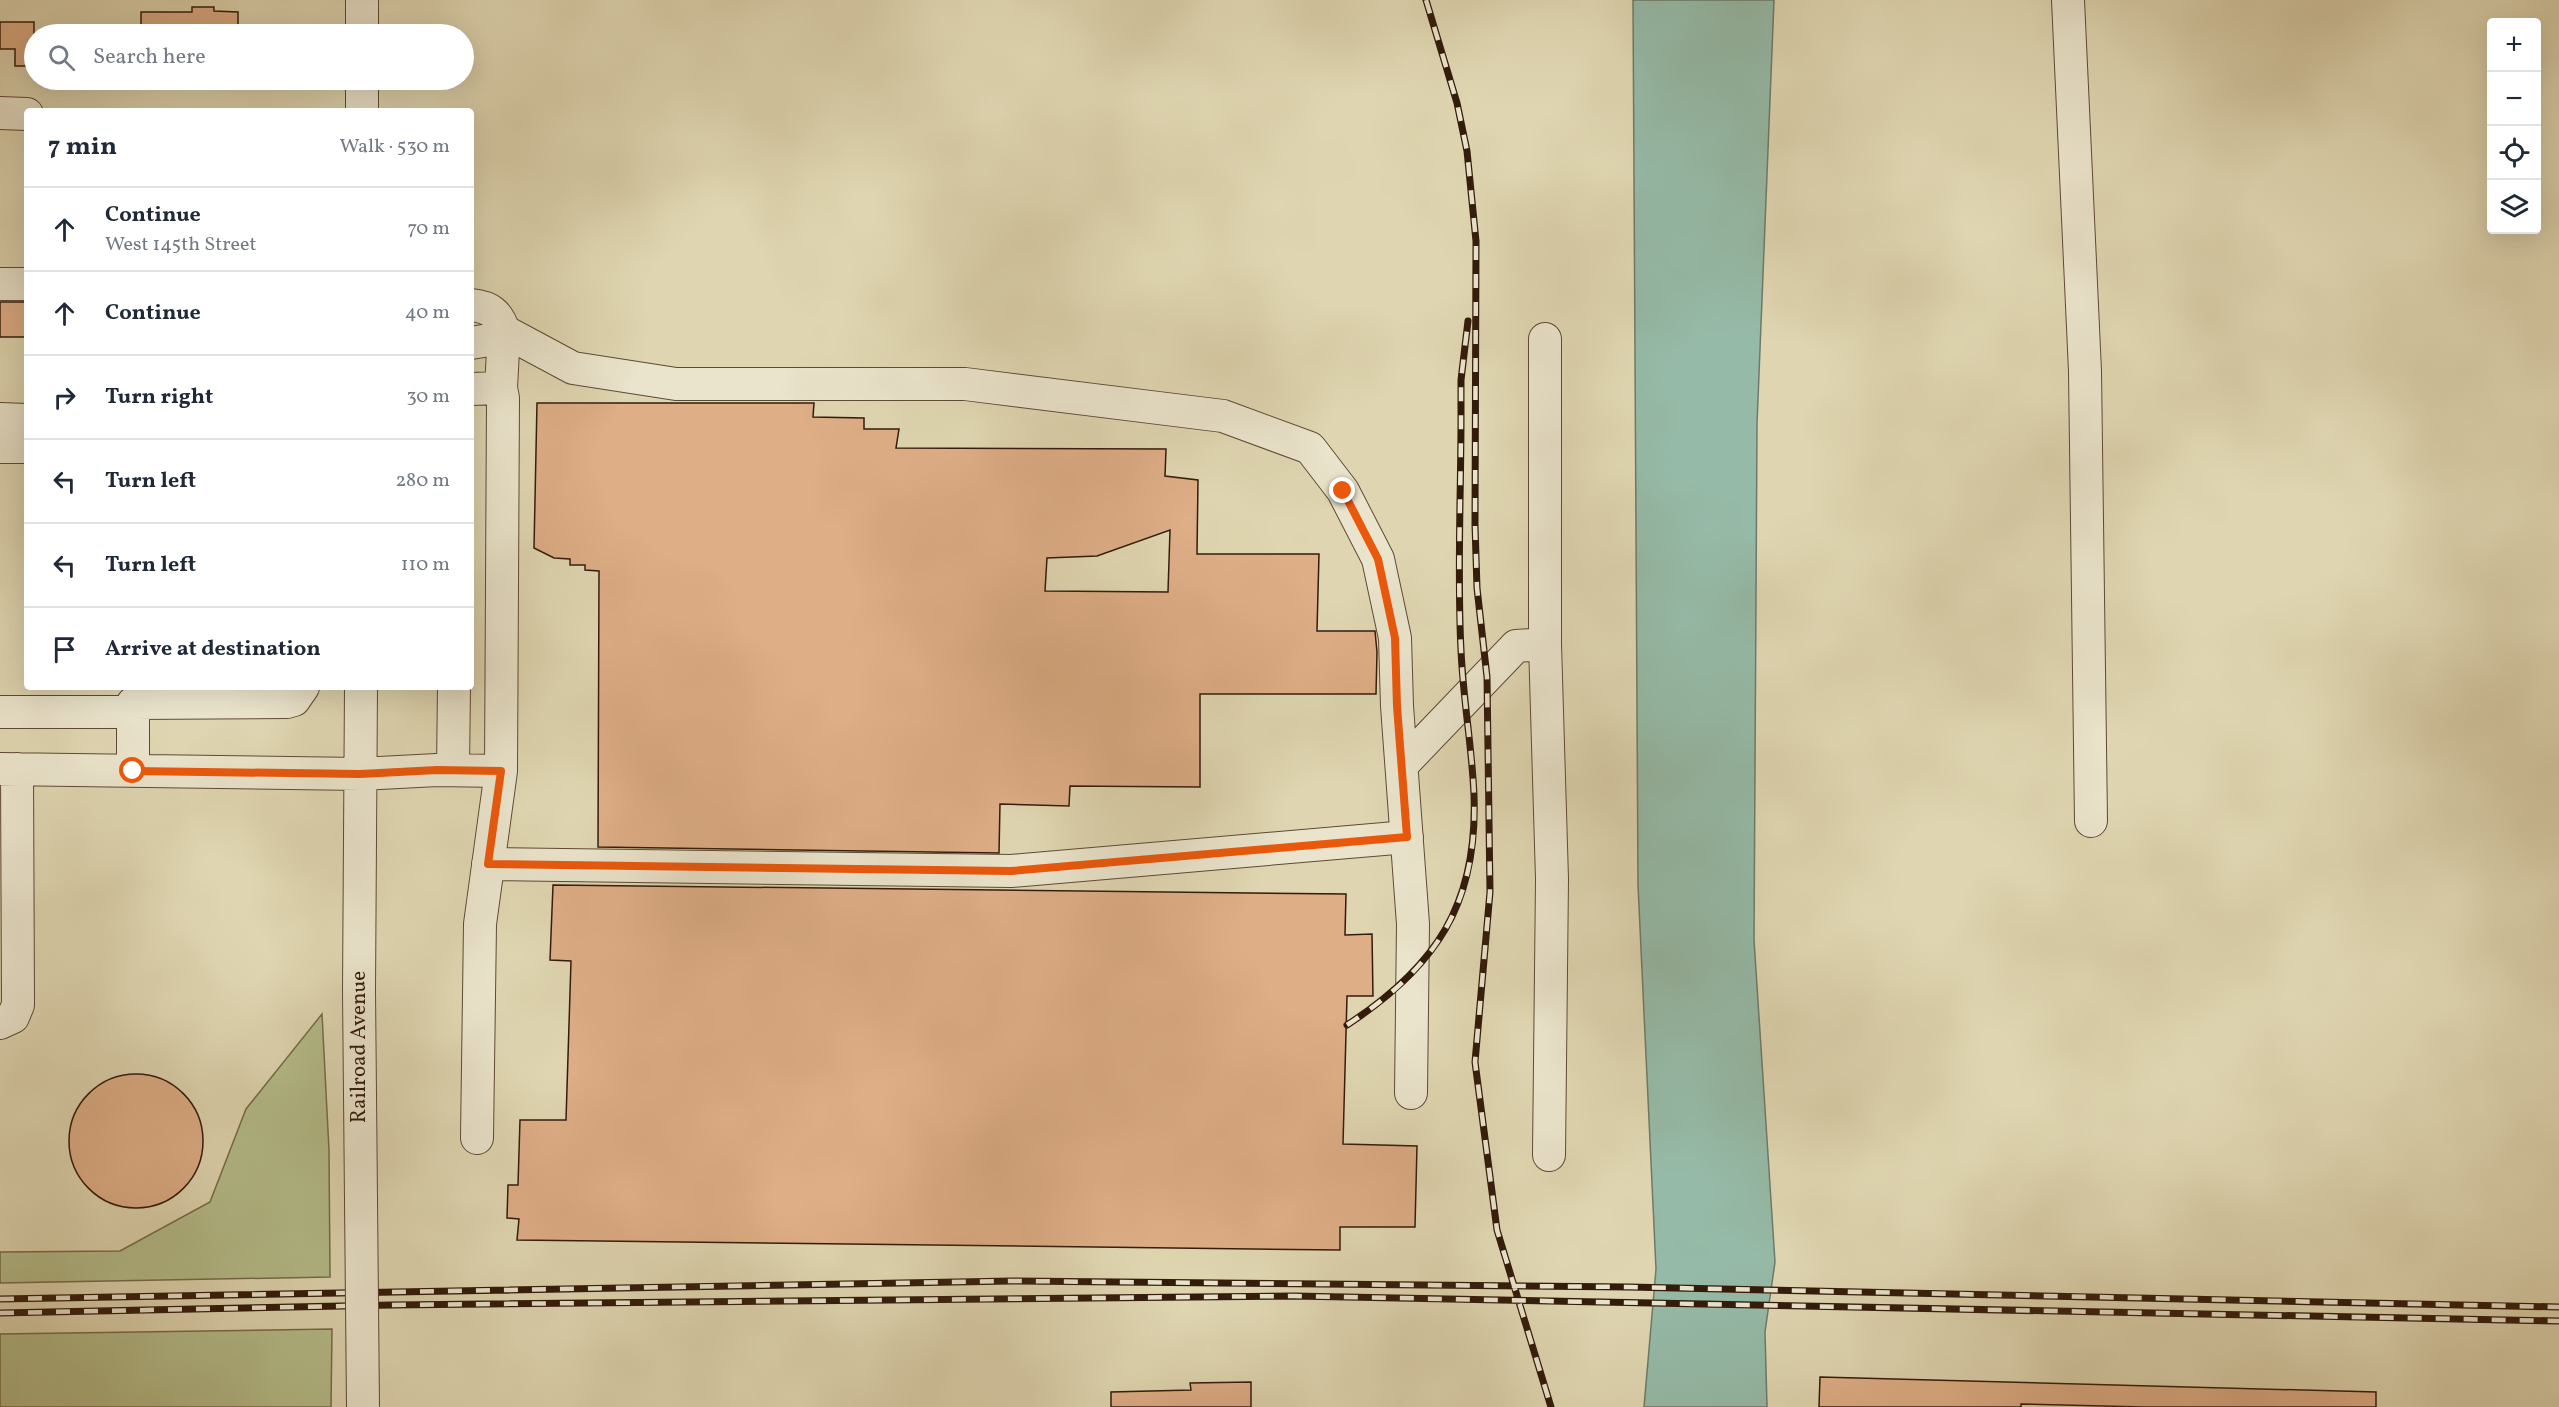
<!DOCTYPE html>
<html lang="en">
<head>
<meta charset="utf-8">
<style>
  :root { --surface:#fff; --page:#f6f6f7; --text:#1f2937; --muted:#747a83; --line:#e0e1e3 }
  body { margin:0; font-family:Vollkorn,serif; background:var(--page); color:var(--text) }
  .controls { position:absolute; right:18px; top:18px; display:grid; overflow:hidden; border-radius:6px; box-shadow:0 6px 24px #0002 }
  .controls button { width:54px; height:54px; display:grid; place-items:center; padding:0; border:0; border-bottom:2px solid var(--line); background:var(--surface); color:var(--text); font:30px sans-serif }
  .stop { position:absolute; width:18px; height:18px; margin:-14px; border:4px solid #ea580c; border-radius:50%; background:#fff }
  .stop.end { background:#ea580c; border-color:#fff; box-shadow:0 2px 6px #0008 }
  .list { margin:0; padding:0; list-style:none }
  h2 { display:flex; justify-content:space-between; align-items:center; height:78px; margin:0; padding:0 24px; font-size:26px }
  h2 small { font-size:20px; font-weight:400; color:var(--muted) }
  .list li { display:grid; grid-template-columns:39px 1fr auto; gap:18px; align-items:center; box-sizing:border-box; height:84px; padding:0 24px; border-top:2px solid var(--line) }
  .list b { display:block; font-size:22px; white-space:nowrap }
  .list p { margin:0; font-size:20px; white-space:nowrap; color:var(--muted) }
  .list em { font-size:20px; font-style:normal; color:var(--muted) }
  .icon { flex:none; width:33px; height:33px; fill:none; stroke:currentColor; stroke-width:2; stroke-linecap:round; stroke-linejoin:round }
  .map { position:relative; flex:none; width:2559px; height:1407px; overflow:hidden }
  .search { position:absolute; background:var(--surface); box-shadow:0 6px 24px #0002; left:24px; top:24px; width:450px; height:66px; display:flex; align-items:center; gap:15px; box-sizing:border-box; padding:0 21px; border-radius:33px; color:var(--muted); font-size:22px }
  .panel { position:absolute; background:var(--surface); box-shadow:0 6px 24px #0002; left:24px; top:108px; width:450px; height:582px; border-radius:6px }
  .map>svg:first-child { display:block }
</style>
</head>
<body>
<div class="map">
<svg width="2559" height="1407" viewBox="0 0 2559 1407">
  <rect width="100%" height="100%" fill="#dfd6b1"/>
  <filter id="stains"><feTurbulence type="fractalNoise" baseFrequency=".00333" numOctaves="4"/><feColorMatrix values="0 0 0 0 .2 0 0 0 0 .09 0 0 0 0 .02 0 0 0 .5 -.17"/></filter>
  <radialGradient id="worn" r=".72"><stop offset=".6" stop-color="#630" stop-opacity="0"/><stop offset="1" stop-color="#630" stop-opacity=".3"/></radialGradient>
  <path fill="#b4bd8a" stroke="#746c4a" stroke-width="1.5" d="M322 1014 329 1150 330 1277 0 1283V1252L120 1251 210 1202 246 1109Z
    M332 1329 331 1407H0V1334Z"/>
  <path fill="#95baa7" stroke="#6e7a69" stroke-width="1.5" d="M1633 0H1774L1757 424 1754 940 1775 1262 1765 1332 1767 1407H1644L1656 1269 1638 885Z"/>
  <path fill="#deae86" stroke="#331b0b" stroke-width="1.5" fill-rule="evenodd" d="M192 7H214V11L238 12V34H141V12H192Z
    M0 22H34V66H15V49H0Z
    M0 302H27V337H0Z
    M537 403H814L813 417 864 418V429H899L896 448 1166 449 1165 476 1198 480 1197 554H1319L1317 631H1375L1377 652 1376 694H1200V787L1070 786 1069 806 1000 804 999 853 598 847 599 571 585 570V565H570V559L554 558 534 548ZM1170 530 1168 592 1045 591 1047 558 1097 556Z
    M553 885 1346 894 1345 935 1372 934 1373 996H1347L1343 1144 1417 1146 1415 1227H1340V1250L517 1240 519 1219 507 1218 508 1185H518L520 1120H566L571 961 550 960Z
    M69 1141a67 67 0 1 1 134 0a67 67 0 1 1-134 0Z
    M1820 1377 2376 1392V1407H2144L2021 1404V1407H1819Z
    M1251 1382V1407H1111V1392L1191 1390 1190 1383Z"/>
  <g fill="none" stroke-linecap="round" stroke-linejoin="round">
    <g stroke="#5e4a34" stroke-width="34">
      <path id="minor" d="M2068 0 2085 371 2091 821
        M362 34V0
        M362 111V80
        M0 113 27 114
        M0 284H27
        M471 305C490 307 498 313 504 331L495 339 471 343
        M471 389 501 388
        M0 419 27 420
        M0 447H27
        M1545 644 1552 879 1549 1155
        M0 712H133
        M1402 765 1516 646 1545 644V339
        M0 769 360 774 437 770 501 771 503 398 501 388 504 331 573 368 676 384H965L1223 416 1310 448 1343 491 1378 559 1395 638 1397 706 1413 924 1411 1093
        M453 770 454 687
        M133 771V703L287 702 294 700 303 687
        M488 864 1011 871 1407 837
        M359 991 361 687
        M0 1023 13 1017 18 1005 17 769
        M477 1138 480 924 501 771"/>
    </g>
    <use href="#minor" stroke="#eae4cc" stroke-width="32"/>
    <g stroke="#331b0b" stroke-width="7">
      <path id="rail" d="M1426 0 1457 103 1467 151 1476 241 1475 525 1477 588 1487 677 1490 892 1475 1062 1497 1230 1551 1407
        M1347 1025C1436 967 1478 904 1474 795 1472 747 1463 699 1461 650 1457 573 1461 495 1461 418V380L1468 321
        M0 1299 1012 1281 1629 1287 2559 1307
        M0 1313 392 1305 1294 1296 2559 1321"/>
    </g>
    <use href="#rail" stroke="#eae4cc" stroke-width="4.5" stroke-dasharray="14" stroke-linecap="butt"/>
    <g stroke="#5e4a34" stroke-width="34" stroke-linecap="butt">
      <path id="minor-bridge" d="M359 991 363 1407"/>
    </g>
    <use href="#minor-bridge" stroke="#eae4cc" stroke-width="32"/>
  </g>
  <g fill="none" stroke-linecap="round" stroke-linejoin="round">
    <path stroke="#ea580c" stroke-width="8" d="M133 771 360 774 437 770 501 771 488 864 1011 871 1407 837 1397 706 1395 638 1378 559 1343 491"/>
  </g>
  <g text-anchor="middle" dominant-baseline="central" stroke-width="5" stroke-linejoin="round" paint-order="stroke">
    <g font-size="21" fill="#331b0b" stroke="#eae4cc">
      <text transform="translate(359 1047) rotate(-90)">Railroad Avenue</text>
    </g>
  </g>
  <rect width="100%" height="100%" filter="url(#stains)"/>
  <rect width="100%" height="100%" fill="url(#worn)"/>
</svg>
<div class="controls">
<button>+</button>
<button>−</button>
<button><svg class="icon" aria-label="locate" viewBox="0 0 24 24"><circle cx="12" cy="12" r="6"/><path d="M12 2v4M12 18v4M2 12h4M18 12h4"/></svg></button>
<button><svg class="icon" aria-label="layers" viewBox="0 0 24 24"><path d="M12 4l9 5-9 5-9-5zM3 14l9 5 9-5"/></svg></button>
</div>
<div class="stop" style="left:133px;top:771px"></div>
<div class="stop end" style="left:1343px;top:491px"></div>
<div class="search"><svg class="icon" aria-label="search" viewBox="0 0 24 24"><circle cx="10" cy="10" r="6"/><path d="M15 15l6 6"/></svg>Search here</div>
<section class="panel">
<h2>7 min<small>Walk · 530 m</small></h2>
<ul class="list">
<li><svg class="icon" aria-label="ahead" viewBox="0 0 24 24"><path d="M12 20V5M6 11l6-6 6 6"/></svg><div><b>Continue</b><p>West 145th Street</p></div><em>70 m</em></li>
<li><svg class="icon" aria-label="ahead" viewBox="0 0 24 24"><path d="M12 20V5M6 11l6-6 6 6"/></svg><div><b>Continue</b></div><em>40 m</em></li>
<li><svg class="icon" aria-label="right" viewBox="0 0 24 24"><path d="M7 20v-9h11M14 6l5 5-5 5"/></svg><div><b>Turn right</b></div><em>30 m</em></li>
<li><svg class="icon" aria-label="left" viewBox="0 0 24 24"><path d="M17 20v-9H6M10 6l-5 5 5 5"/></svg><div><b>Turn left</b></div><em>280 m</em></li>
<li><svg class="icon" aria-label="left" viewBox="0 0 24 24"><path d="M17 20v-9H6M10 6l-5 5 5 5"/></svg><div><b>Turn left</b></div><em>110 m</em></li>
<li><svg class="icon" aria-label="arrive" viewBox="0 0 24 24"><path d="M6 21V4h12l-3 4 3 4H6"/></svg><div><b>Arrive at destination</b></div></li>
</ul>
</section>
</div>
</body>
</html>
